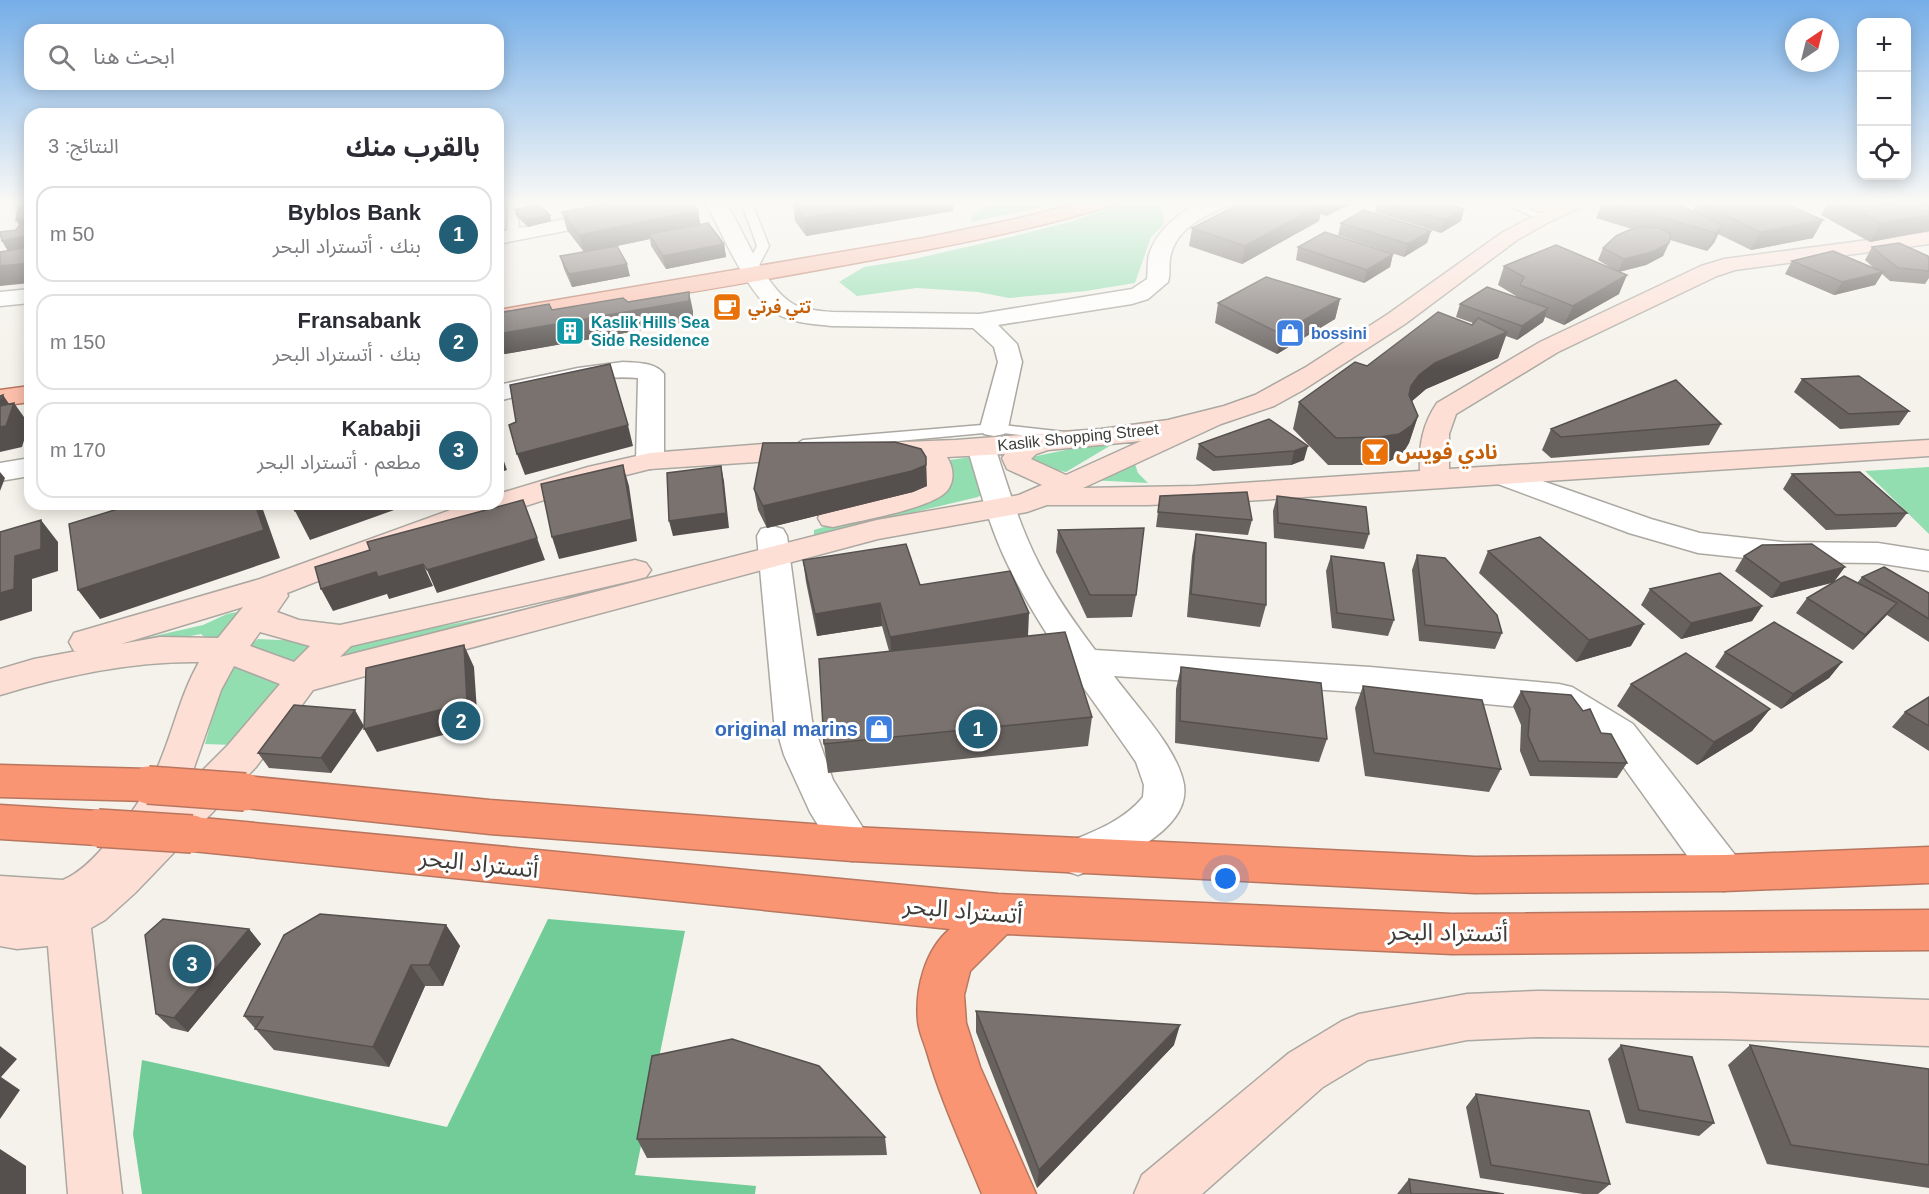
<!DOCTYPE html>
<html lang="ar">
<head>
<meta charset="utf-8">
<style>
  :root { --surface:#fff; --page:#f7f7f7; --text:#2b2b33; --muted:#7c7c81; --line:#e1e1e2; --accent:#225e76 }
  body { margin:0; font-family:Helvetica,"Noto Sans Arabic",sans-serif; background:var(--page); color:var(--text); direction:rtl }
  .controls { position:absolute; right:18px; top:18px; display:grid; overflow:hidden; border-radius:12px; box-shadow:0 3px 15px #0003 }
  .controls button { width:54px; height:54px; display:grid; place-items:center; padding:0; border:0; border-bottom:2px solid var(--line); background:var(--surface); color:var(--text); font:30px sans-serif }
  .compass { position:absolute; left:1785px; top:18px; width:54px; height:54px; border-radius:50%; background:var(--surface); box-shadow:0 3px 15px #0003; rotate:35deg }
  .you { position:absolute; left:1226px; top:879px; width:21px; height:21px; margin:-15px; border:4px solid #fff; border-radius:50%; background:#1a73e8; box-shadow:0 0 0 9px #1a73e833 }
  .badge { display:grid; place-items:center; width:39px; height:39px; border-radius:50%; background:var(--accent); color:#fff; font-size:20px; font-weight:700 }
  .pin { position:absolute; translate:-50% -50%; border:3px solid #fff; box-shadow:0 2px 6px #0006 }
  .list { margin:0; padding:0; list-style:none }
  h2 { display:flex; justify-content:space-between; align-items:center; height:78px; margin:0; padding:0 24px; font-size:26px }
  h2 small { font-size:20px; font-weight:400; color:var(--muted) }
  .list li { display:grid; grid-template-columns:39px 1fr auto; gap:18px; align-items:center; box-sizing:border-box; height:96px; margin:0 12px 12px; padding:0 12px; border:2px solid var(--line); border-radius:18px }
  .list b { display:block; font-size:22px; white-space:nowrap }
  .list p { margin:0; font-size:20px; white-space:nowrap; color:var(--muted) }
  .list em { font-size:20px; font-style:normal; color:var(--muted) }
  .icon { flex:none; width:33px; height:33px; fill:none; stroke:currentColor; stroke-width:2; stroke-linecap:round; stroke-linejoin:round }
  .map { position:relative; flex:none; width:1929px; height:1194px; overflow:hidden; direction:ltr }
  .search { position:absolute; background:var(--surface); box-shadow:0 3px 15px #0003; left:24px; top:24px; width:480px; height:66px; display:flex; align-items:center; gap:15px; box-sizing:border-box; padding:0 21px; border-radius:18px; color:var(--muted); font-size:22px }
  .panel { position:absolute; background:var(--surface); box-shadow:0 3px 15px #0003; left:24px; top:108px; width:480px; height:402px; border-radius:18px; direction:rtl }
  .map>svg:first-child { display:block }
</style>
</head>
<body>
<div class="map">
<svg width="1929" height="1194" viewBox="0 0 1929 1194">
  <rect width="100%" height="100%" fill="#f4f2ea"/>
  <path fill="#92deb0" d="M1010 201H1073L971 222 972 214 986 206Z
    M1130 201H1176L1161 207 1164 224 1151 237 1135 283 1086 291 1009 298 978 292 917 288 857 296 839 282 864 267 914 259 1015 236 1073 221Z
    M1123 438 1066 472 1042 467 1027 458Z
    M978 456 989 489 978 497 814 536V530L940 492 950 460Z
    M1134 461 1138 473 1148 483 1089 480Z
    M1929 467V534L1865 471Z
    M237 612 241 618 220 638 208 640 201 634 141 645V639L203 625 227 614Z
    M502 615 497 624 336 663 344 644Z
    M258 639 324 642C287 669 292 665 252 647V644Z
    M227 663 282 681 233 745 205 744Z"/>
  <path fill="#72cc98" d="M548 919 685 931 635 1175 756 1186 755 1194H142L133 1134 142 1060 447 1127Z"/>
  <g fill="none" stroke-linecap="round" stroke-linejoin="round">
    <g stroke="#aba8a2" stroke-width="3">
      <path id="lane" d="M508 201H518L519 235 513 238 507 235Z
        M741 201H751L769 246 757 269 751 273 745 269 757 246Z
        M1498 201H1511L1547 217 1546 219H1538Z
        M994 424 1074 433 1081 437 1074 441 994 432 803 450 795 445 803 440Z"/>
    </g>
    <g stroke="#aba8a2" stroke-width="3">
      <path id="street" d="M660 201H698L695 205 688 207 498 244V232Z
        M705 201H725C743 229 765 290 795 305 806 310 820 311 832 312L979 314 1132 289 1147 279C1148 271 1147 263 1149 255 1156 231 1181 209 1205 202 1213 199 1225 200 1233 201L1230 205C1206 215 1178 227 1171 254 1168 263 1171 273 1168 282L1148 299 1132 304 998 325 1017 344 1022 362 1008 428 1004 434 994 436 984 434 980 428 998 362 994 347 973 328 832 326C814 324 793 323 777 314 748 297 721 230 705 201Z
        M30 289V303L0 306V292Z
        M623 362C637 363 655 362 664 374V461L660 467 650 469 640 467 636 461 638 378C592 374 543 390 498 401V385L578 368Z
        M981 439 991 441 995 447C1008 487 1020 527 1039 564 1055 595 1074 622 1095 650L1370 667 1559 684 1572 687 1633 724 1739 860 1745 873 1739 886 1724 891 1709 886 1607 744 1551 710 1370 693 1114 676C1136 706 1178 749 1184 785 1191 832 1112 863 1078 875L1063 870 1057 857 1063 844C1091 833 1124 821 1143 797L1144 785 1136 762C1092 697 1041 635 1007 563 989 526 979 486 967 447L971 441Z
        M30 458V476L0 481V463Z
        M1500 466 1651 519 1700 533 1783 542 1878 543 1929 551V571L1878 563 1783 562 1698 553 1629 533 1490 481 1486 475 1490 469Z
        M772 526 783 529 787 536 812 721 833 780 873 844 867 856 852 861 837 856 810 812 784 755 774 721 757 536 761 529Z"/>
    </g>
    <g stroke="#aba8a2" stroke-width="3">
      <path id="secondary" d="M1563 201H1589L1586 205 1547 223 1517 240 1405 324 1303 390 1274 406 1221 424 1083 488 1196 486 1420 471C1419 446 1422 425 1437 403L1540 342 1701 266 1724 259 1929 232V244L1735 270 1717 276 1558 352 1456 414 1449 434V469L1929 440V456L1244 501 1148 505H1047L1027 512 878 539 313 690 256 767 234 790 135 893 105 920 91 928 122 1194H68L48 946 17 949 0 946V876L63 880C82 872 99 853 111 838 128 817 144 797 155 773 172 737 179 697 199 662 134 661 62 676 0 695V669L34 659 77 651H74L69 642 74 633 260 579 467 504H498V494L588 467 650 453 764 444H807L817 446 821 452 817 458 650 469 606 480 442 533 287 593 288 596 277 612 299 620 340 625 635 560 646 563 651 570 646 577 635 580 351 646 340 657 877 520 1019 495 1042 485 1007 469 1002 458 1005 454 947 457C954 468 955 482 946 492 929 509 858 521 833 527L822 525 818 518 822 511 892 494 923 481C925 470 924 463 914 459H877L867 457 863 451 867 445 877 443 956 440 1101 429 1168 420 1224 406 1255 395 1306 367 1388 314 1503 232ZM1141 441 1066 475 1031 459 1036 454 1048 450ZM243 607 218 638 160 637 121 644ZM260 632 310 646 294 662 250 646ZM234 666 280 684 228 745 188 785 221 690Z
        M1538 991 1726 993 1929 1000V1046L1726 1039 1538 1037 1467 1040 1368 1060 1323 1087 1202 1194H1134L1142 1175 1289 1053 1342 1021 1359 1014 1467 994Z"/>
    </g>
    <g stroke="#b8765f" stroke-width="3">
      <path id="primary" d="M1088 201H1117L1114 205C1022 233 928 250 834 267 722 288 610 305 498 324V310L924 238 1016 219Z
        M30 386V402L0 406V390Z"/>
    </g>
    <g stroke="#b8765f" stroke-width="3">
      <path id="highway" d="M0 765 148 769 162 774 168 785 162 796 148 801 0 797Z
        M245 776 490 800 852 827 1475 857 1724 855 1929 847V883L1724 891 1475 893 852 861 490 834 245 808 231 803 225 792 231 781Z
        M0 805 98 811 112 816 118 828 112 840 98 845 0 839Z
        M192 817 998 894 1452 914 1929 910V950L1452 954 1007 934 970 971 964 995 966 1023 980 1067 1036 1194H982C963 1147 941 1101 927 1052 924 1042 919 1032 918 1021 915 989 925 950 950 929L192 851 177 846 171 834 177 822Z"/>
    </g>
    <use href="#lane" fill="#fff" fill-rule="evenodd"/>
    <use href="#street" fill="#fff" fill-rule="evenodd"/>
    <use href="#secondary" fill="#fedfd5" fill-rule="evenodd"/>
    <use href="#primary" fill="#fcbfac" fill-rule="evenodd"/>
    <use href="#highway" fill="#fa9574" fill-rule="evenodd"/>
    <g stroke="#b8765f" stroke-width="40" stroke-linecap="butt">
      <path id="highway-bridge" d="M148 785 245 792
        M98 828 192 834"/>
    </g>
    <use href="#highway-bridge" stroke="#fa9574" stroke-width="37"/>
  </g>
  <path fill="#68625f" d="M1245 201H1357L1326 216 1320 214 1319 221 1242 264 1189 246 1192 228Z
    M1378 201H1438L1464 209 1461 221 1441 233 1375 212Z
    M1603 201 1693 211 1697 202 1813 238 1751 250 1718 234 1714 243 1707 251 1670 240 1663 256 1646 265 1619 272V294L1564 325 1545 317 1543 322 1517 340 1506 336 1498 358 1426 389 1412 401 1418 416 1409 443 1403 453 1390 461 1372 465H1328L1293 429 1299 402 1367 366 1472 325 1473 323 1456 317 1460 304 1516 297V296L1498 285 1504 266 1616 271 1598 260 1603 248 1632 229 1596 218Z
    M1673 201H1695L1684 204Z
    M1818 201H1872L1881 204 1883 201H1929V231L1870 242 1821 215 1828 204Z
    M793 203 953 211 806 236 795 221Z
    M515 210 551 221 528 227 516 216Z
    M562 212 701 224 724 244 726 257 666 269 651 246 650 239 602 249 630 276 572 287 564 269 560 256 584 252 567 230Z
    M1341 223 1431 231 1427 243 1404 257 1338 235Z
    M1298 247 1393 254 1390 267 1364 283 1296 260Z
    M1872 247 1929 259V278L1925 284 1890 281 1882 274 1875 285 1834 295 1785 274 1792 261 1875 269 1865 260Z
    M1340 299 1335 319 1277 354 1215 323 1218 303Z
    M628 302 693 311V321L505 354H498V313L552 310Z
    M1802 379 1909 411 1899 425 1840 429 1794 392Z
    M1269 419 1304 460 1291 465 1213 471 1196 459 1199 444Z
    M1721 424 1709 445 1551 458 1542 450 1551 429Z
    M1792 474 1907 513 1896 527 1826 530 1783 489Z
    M927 486 913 492 767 528 758 510 754 489Z
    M1160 496 1252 520 1248 535 1156 527Z
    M1277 496 1369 534 1364 549 1274 538 1273 511Z
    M1058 530 1136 595 1132 617 1087 618 1056 552Z
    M1196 534 1266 605 1260 627 1187 617 1192 556Z
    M1488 551 1631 646 1576 662 1479 573Z
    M1417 555 1502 633 1495 649 1419 641 1412 570Z
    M1331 556 1394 620 1388 636 1332 628 1326 571Z
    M1744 556 1835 581 1857 583 1862 577 1929 593V642L1887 615 1853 650 1796 613 1807 598 1832 583 1771 598 1735 571Z
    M803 560 920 585 1028 636 1092 717 1088 746 828 773 824 744 889 651 882 626 817 636 806 582Z
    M1650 589 1762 606 1752 621 1681 639 1641 605Z
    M1725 652 1842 662 1829 678 1781 709 1715 667Z
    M1181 667 1327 739 1319 762 1175 743 1176 689Z
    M1631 684 1770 709 1752 731 1697 765 1617 706Z
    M1363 686 1501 769 1489 792 1365 776 1355 708Z
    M1521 691 1601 733 1627 763 1617 778 1530 776 1520 751 1521 725 1513 706Z
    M1929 697V751L1892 727 1905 712Z
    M364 726 331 773 269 768 258 753Z
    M446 925 460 946 443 986H425L389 1067 274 1050 244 1016Z
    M249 929 261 944 188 1032 171 1028 156 1014Z
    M976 1011 1174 1045 1037 1188 976 1032Z
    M1621 1045 1714 1123 1699 1136 1626 1123 1608 1059Z
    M1750 1045 1929 1069V1188L1767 1164 1728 1065Z
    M1476 1094 1610 1184 1598 1194H1583L1480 1178 1466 1107Z
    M885 1137 887 1155 647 1158 637 1139Z
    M1409 1179 1504 1194H1397Z"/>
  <path fill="#55504e" d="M910 201H953V211L806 236 804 218Z
    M1330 201H1357L1326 216Z
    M1685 201H1695L1684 204Z
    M1323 203 1319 221 1242 264 1245 246Z
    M1464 209 1461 221 1441 233 1444 220Z
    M698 210 701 228 649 234 650 239 584 253 579 235Z
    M550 215 551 221 528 227 526 220Z
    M1929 215V231L1870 242 1881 223Z
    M30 218V231L23 232 16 220Z
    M1823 220 1813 238 1751 250 1760 232Z
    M1723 225 1714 243 1707 251 1716 233Z
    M1431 231 1427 243 1404 257 1408 244Z
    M30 235V249L9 253 2 241Z
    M1669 243 1663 256 1646 265 1618 272 1624 259Z
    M724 244 726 257 666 269 663 256Z
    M1393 254 1390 267 1364 283 1367 270Z
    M30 263V283L0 286V266Z
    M627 264 630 276 572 287 569 274Z
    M1883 272 1875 285 1834 295 1842 282Z
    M1627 275 1619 294 1564 325 1573 306Z
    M689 292 693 311V321L505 354 498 334Z
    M1340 299 1335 319 1277 354 1281 334Z
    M1548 308 1543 322 1517 340 1522 326Z
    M1507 332 1498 358 1426 389 1411 402 1402 413 1411 386 1419 375 1435 363Z
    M3 395 12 408 14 403 29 424 22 447 0 452V405Z
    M1418 416 1409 443 1403 453 1390 461 1372 465 1380 437Z
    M628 425 633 446 525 475 517 454Z
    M498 444 507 470 498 473Z
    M1308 446 1304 460 1291 465 1294 451Z
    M926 457 927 486 913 492 767 528 763 506Z
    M623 465 629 486 637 541 559 559 552 537Z
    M721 466 724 481 729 528 673 536 669 521Z
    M0 472 5 478 0 491Z
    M255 504H261L280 558 100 619 78 590Z
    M316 504H411L310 540 295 511Z
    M41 520 58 542V571L32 579V611L0 621V593L15 556Z
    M537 538 545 560 437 593 427 570Z
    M423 564 433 586 389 599 387 594 333 611 321 589 376 572Z
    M1845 567 1834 582 1771 598 1781 583Z
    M880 603 882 626 817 636 815 614Z
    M1897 603 1884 618 1853 650 1865 635Z
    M1762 606 1752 621 1681 639 1691 623Z
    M1029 613 1028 636 892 660 890 637Z
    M1644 624 1631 646 1576 662 1589 640Z
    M464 645 474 667 478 726 377 752 364 729Z
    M1842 662 1829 678 1781 709 1793 694Z
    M1770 709 1752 731 1697 765 1714 742Z
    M355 710 364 726 331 773 321 758Z
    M446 925 460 946 443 986 429 965Z
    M249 929 261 944 188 1032 174 1018Z
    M411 965 425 986 389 1067 373 1047Z
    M1180 1025 1174 1045 1037 1188 1039 1170Z
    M0 1046 17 1059 1 1077 20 1090 0 1119Z
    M0 1149 26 1166V1194H0Z"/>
  <path fill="#79726f" stroke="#55504e" stroke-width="1.5" d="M30 201V218L16 220 19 203Z
    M621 201H689L698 210 579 235 562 212Z
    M808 201H910L804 218 793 203Z
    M1245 201H1315L1323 203 1245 246 1192 228Z
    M1380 201H1438L1464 209 1444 220Z
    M1603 201H1671L1723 225 1716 233Z
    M1704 201H1778L1823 220 1760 232 1697 202Z
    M1837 201H1872L1885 206 1893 204 1884 201H1899L1905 202 1916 201 1929 206V215L1881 223Z
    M1918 201H1929V206L1924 204Z
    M538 204 550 215 526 220 515 210Z
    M1364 210 1431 231 1408 244 1341 223Z
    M708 223 724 244 663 256 649 234Z
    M30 224V235L2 241 0 232 16 230 19 226Z
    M1645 227 1660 228 1671 234 1669 243 1652 252 1624 259 1603 248 1616 236 1629 230Z
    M1325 232 1393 254 1367 270 1298 247Z
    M1899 243 1928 256 1929 259V271L1898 268 1872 247Z
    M1556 245 1627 275 1573 306 1520 285 1524 277 1504 266Z
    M617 246 627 264 569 274 560 256Z
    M30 247V263L0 266V252Z
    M1833 251 1883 272 1842 282 1792 261Z
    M1266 277 1340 299 1281 334 1218 303Z
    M1487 287 1548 308 1522 326 1460 304Z
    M689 292V301L498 334V313L549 304 552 310 623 298 628 302Z
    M1438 312 1472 325 1478 318 1507 332 1435 363 1419 375 1411 386 1409 395 1418 416 1412 425 1399 434 1380 437 1336 438 1299 402 1355 362 1367 366Z
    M610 364 628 425 517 454 509 425 516 422 510 385Z
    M1859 376 1909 411 1849 414 1802 379Z
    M1676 380 1721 424 1561 437 1551 429Z
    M3 395 0 405V396Z
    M14 403 6 426 0 427V406Z
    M1269 419 1308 446 1294 451 1216 457 1199 444Z
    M895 442 921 449 926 457V465L912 471 763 506 754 489 763 443Z
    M623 465 632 519 552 537 541 484Z
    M721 466 726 513 669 521 667 473Z
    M1860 472 1907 513 1836 515 1792 474Z
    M1247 492 1252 520 1158 512 1160 496Z
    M1277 496 1366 507 1369 534 1278 523Z
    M523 500 537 538 427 570 423 564 378 577 376 572 321 589 315 567 370 550 367 542Z
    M134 504H255L264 530 78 590 69 524Z
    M292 504H316L295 511Z
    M41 520V549L15 556 14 589 0 593V532Z
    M1144 528 1136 595H1090L1058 530Z
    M1196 534 1266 543V605L1191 594Z
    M1540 537 1644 624 1589 640 1488 551Z
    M906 544 920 585 1010 571 1029 613 890 637 880 603 815 614 803 560Z
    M1812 544 1845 567 1781 583 1744 556 1762 545Z
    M1417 555 1445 558 1497 615 1502 633 1425 625Z
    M1331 556 1384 563 1394 620 1337 613Z
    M1884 567 1929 593V619L1862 577Z
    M1720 573 1762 606 1691 623 1650 589Z
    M1844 576 1897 603 1865 635 1807 598Z
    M1774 622 1842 662 1793 694 1725 652Z
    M1065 632 1092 717 824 744 819 659Z
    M464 645 467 703 364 729 366 668Z
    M1686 653 1770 709 1714 742 1631 684Z
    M1181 667 1321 683 1327 739 1180 721Z
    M1363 686 1482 700 1501 769 1374 753Z
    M1521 691 1571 695 1583 711 1590 709 1601 733 1611 734 1627 763 1539 761 1528 736 1530 709Z
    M1929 697V726L1905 712Z
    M294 705 355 710 321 758 258 753Z
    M320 914 446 925 429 965H411L373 1047 255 1029 263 1017 244 1016 284 935Z
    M163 919 249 929 174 1018 156 1014 145 935Z
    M976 1011 1180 1025 1039 1170Z
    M732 1039 819 1066 885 1137 637 1139 652 1056Z
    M1621 1045 1692 1057 1714 1123 1639 1110Z
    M1750 1045 1929 1069V1165L1791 1145Z
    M1476 1094 1589 1111 1610 1184 1491 1165Z
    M1409 1179 1504 1194H1411Z"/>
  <linearGradient id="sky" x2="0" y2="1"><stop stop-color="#75aee8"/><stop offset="0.55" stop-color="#faf9f6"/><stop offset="1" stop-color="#faf9f6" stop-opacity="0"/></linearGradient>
  <rect width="1929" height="368" fill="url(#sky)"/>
  <defs>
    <g id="cafe-square" transform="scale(1.5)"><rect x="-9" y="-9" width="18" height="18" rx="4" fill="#e8710a" stroke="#fff"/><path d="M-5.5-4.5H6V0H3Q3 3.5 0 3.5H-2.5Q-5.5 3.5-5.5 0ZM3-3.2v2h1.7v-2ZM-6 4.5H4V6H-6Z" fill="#fff"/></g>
    <g id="building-square" transform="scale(1.5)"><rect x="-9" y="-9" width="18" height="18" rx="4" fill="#0f9aa8" stroke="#fff"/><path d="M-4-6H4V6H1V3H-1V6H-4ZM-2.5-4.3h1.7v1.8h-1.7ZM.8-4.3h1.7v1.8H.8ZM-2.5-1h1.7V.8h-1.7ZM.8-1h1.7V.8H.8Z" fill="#fff"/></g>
    <g id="shop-square" transform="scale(1.5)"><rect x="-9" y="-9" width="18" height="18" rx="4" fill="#3f7fe0" stroke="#fff"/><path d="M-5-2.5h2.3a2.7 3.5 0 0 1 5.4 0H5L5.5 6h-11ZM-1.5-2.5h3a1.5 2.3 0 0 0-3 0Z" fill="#fff"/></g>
    <g id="bar-square" transform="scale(1.5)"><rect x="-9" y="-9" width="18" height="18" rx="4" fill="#e8710a" stroke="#fff"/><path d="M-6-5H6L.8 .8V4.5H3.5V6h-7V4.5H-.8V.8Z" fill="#fff"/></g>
  </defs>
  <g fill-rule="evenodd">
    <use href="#cafe-square" x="727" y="307"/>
    <use href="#building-square" x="570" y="331"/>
    <use href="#shop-square" x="1290" y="333"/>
    <use href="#bar-square" x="1375" y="452"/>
    <use href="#shop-square" x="879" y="729"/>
  </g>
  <g text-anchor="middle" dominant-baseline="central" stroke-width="6" stroke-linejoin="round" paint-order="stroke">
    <g font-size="16" font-weight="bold" fill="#c56008" stroke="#fff" text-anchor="start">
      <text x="748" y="307">تتي فرتي</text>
    </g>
    <g font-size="16" font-weight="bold" fill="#0d838f" stroke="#fff" text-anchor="start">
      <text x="591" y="322">Kaslik Hills Sea<tspan x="591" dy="18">Side Residence</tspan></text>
    </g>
    <g font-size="16" font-weight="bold" fill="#366cbe" stroke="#fff" text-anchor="start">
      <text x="1311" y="333">bossini</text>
    </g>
    <g font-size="16" fill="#3d3c39" stroke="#fff">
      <text transform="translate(1078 437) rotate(-6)">Kaslik Shopping Street</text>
    </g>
    <g font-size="20" font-weight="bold" fill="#c56008" stroke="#fff" text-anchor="start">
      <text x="1396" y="452">نادي فويس</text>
    </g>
    <g font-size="20" font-weight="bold" fill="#366cbe" stroke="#fff" text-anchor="end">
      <text x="858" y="729">original marins</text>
    </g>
    <g font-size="24" fill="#3d3c39" stroke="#fff">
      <text transform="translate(479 863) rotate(6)">أتستراد البحر</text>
      <text transform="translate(963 910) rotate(5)">أتستراد البحر</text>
      <text transform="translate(1448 932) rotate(1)">أتستراد البحر</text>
    </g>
  </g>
</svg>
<div class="controls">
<button>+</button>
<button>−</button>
<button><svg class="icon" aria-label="locate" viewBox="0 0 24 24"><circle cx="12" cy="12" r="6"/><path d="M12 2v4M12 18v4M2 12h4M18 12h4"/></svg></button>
</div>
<svg class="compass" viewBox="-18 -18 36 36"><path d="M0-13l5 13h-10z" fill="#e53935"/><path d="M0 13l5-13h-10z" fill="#7c7c81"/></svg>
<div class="you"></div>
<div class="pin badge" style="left:978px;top:729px">1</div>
<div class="pin badge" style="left:461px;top:721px">2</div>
<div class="pin badge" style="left:192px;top:964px">3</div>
<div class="search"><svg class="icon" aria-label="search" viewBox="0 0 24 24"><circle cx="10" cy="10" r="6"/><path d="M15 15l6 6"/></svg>ابحث هنا</div>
<section class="panel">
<h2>بالقرب منك<small>النتائج: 3</small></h2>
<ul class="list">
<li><span class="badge">1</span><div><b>Byblos Bank</b><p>بنك · أتستراد البحر</p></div><em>50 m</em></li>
<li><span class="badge">2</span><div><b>Fransabank</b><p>بنك · أتستراد البحر</p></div><em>150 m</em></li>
<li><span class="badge">3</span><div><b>Kababji</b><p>مطعم · أتستراد البحر</p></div><em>170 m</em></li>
</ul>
</section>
</div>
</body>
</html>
